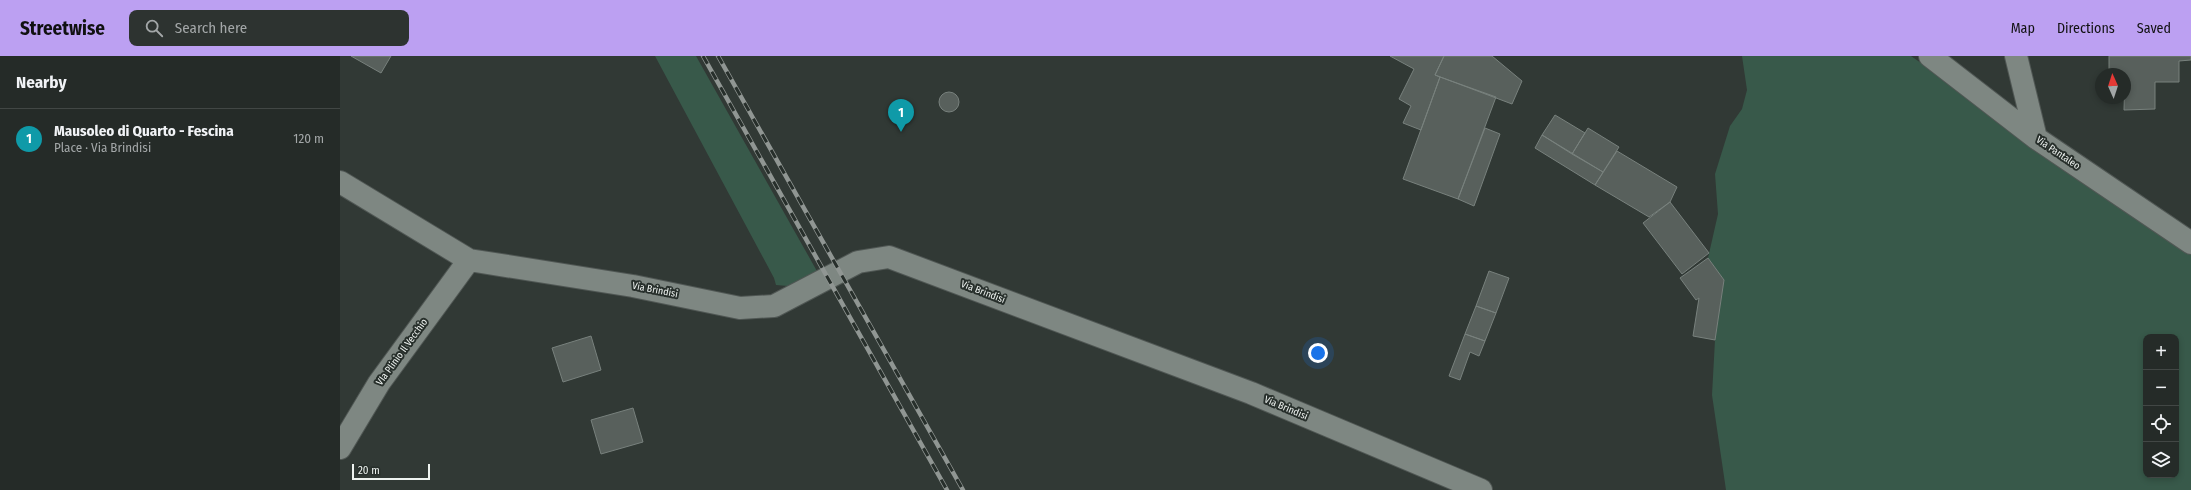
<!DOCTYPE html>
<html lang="en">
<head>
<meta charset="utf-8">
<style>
  :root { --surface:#252b28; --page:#2d3330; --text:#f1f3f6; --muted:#a3a7a8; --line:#424745; --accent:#bca0f2 }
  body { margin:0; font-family:"Fira Sans Condensed",sans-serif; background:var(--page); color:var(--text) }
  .controls { position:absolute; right:12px; bottom:12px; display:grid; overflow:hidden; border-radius:8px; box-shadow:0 2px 6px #0003 }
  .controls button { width:36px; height:36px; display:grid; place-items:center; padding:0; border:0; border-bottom:1px solid var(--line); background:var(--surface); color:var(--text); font:20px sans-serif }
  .compass { position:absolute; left:1755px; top:12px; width:36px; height:36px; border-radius:50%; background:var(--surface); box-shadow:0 2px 6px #0003; rotate:357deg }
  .scale { position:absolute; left:12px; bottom:10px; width:78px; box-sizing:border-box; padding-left:4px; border:2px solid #eef3f0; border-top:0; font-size:11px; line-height:14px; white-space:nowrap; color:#eef3f0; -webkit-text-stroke:3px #272f2b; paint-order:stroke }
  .you { position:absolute; left:978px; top:297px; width:14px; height:14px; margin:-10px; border:3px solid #fff; border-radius:50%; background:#1a73e8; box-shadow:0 0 0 6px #1a73e833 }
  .badge { display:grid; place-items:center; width:26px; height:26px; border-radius:50%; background:var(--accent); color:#fff; font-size:13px; font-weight:700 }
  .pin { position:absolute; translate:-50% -33px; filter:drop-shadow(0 1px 2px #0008) }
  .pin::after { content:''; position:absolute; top:21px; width:14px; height:12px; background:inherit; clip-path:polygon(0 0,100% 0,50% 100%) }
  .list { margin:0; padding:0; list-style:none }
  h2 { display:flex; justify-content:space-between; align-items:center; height:52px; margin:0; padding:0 16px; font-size:17px }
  h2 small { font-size:13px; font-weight:400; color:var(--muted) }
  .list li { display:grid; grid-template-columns:26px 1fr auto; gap:12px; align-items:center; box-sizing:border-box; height:60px; padding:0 16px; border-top:1px solid var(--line) }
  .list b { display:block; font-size:15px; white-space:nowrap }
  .list p { margin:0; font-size:13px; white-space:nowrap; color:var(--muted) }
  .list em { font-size:13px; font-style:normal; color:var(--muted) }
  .icon { flex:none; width:22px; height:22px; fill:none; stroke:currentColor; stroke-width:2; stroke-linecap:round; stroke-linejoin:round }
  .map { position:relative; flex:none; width:1851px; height:434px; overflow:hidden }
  header { display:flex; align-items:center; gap:24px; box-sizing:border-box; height:56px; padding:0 20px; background:var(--accent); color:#111 }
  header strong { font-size:19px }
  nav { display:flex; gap:22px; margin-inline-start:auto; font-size:14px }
  .search { width:280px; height:36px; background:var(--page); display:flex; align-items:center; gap:10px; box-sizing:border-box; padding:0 14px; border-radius:8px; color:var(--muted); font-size:15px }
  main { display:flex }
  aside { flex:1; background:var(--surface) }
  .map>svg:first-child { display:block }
</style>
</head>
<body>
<header>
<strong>Streetwise</strong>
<div class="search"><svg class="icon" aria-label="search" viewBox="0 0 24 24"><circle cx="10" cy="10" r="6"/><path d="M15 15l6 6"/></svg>Search here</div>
<nav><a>Map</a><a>Directions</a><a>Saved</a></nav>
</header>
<main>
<aside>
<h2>Nearby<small></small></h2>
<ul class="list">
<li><span class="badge" style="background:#0f9aa8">1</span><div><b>Mausoleo di Quarto - Fescina</b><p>Place · Via Brindisi</p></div><em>120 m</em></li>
</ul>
</aside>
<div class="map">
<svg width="1851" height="434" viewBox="0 0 1851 434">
  <rect width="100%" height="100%" fill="#313935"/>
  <path fill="#38594a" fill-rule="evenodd" d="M315 0H356L478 217 448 230 436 229 434 222Z
    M1402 0H1571L1851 196V434H1386L1372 339 1375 284 1384 224 1368 202 1378 158 1375 118 1390 70 1402 53 1407 34ZM1806 281H1836V419H1806Z"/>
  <path fill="#58605c" stroke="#78817d" d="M11 0H51L41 17Z
    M1050 0H1104L1095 19 1100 21 1081 74 1063 67 1071 50 1059 43 1074 13Z
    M1104 0H1152L1182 25 1172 48 1095 19Z
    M1769 0H1851V4L1839 5V26H1815V53L1784 54 1785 18H1769Z
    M1100 21 1156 41 1118 143 1063 123Z
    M599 46a10 10 0 1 1 20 0a10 10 0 1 1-20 0Z
    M1215 59 1245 77 1232 98 1202 79Z
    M1145 72 1160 78 1134 150 1118 143Z
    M1248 72 1279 91 1263 116 1232 98Z
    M1202 79 1263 116 1255 129 1195 92Z
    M1277 95 1337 131 1330 146 1309 161 1255 129Z
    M1330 146 1369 197 1342 218 1303 167Z
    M1368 202 1384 224 1375 284 1353 280 1359 242 1356 244 1340 222Z
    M1149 215 1169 222 1156 257 1136 250Z
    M1136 250 1156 257 1145 285 1125 278Z
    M1125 278 1145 285 1139 300 1130 296 1120 324 1109 320Z
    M251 280 261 314 223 326 212 292Z
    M293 352 303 386 261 398 251 364Z"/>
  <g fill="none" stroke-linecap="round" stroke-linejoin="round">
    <g stroke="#505754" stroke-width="24">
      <path id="minor" d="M1590 0 1696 82 1851 187
        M1676 0 1696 82
        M0 126 129 204 293 230 400 252 434 250 518 206 549 201 911 337 1141 434
        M0 392 39 327 129 204"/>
    </g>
    <use href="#minor" stroke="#7e8782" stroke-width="22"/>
    <g stroke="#909693" stroke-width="4.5">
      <path id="rail" d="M363 0 607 434
        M378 0 623 434"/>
    </g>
    <use href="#rail" stroke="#272f2b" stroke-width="3" stroke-dasharray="9" stroke-linecap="butt"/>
  </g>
  <g text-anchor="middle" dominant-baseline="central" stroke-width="4" stroke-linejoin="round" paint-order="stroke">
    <g font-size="10" fill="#eef3f0" stroke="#272f2b">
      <text transform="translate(1718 97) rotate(34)">Via Pantaleo</text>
      <text transform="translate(315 234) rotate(11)">Via Brindisi</text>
      <text transform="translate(643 236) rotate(21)">Via Brindisi</text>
      <text transform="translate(62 296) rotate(-54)">VIa Plinio Il Vecchio</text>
      <text transform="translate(946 352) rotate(23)">Via Brindisi</text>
    </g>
  </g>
</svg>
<div class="controls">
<button>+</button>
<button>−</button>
<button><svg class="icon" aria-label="locate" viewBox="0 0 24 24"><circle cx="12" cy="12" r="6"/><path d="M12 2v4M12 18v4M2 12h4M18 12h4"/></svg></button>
<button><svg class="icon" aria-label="layers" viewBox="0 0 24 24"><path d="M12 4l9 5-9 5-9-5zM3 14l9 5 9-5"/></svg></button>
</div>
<svg class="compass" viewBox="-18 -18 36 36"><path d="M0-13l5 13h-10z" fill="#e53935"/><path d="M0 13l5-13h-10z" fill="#a3a7a8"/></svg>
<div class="scale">20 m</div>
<div class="you"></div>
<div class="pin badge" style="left:561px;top:76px;background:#0f9aa8">1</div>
</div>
</main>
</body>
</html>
